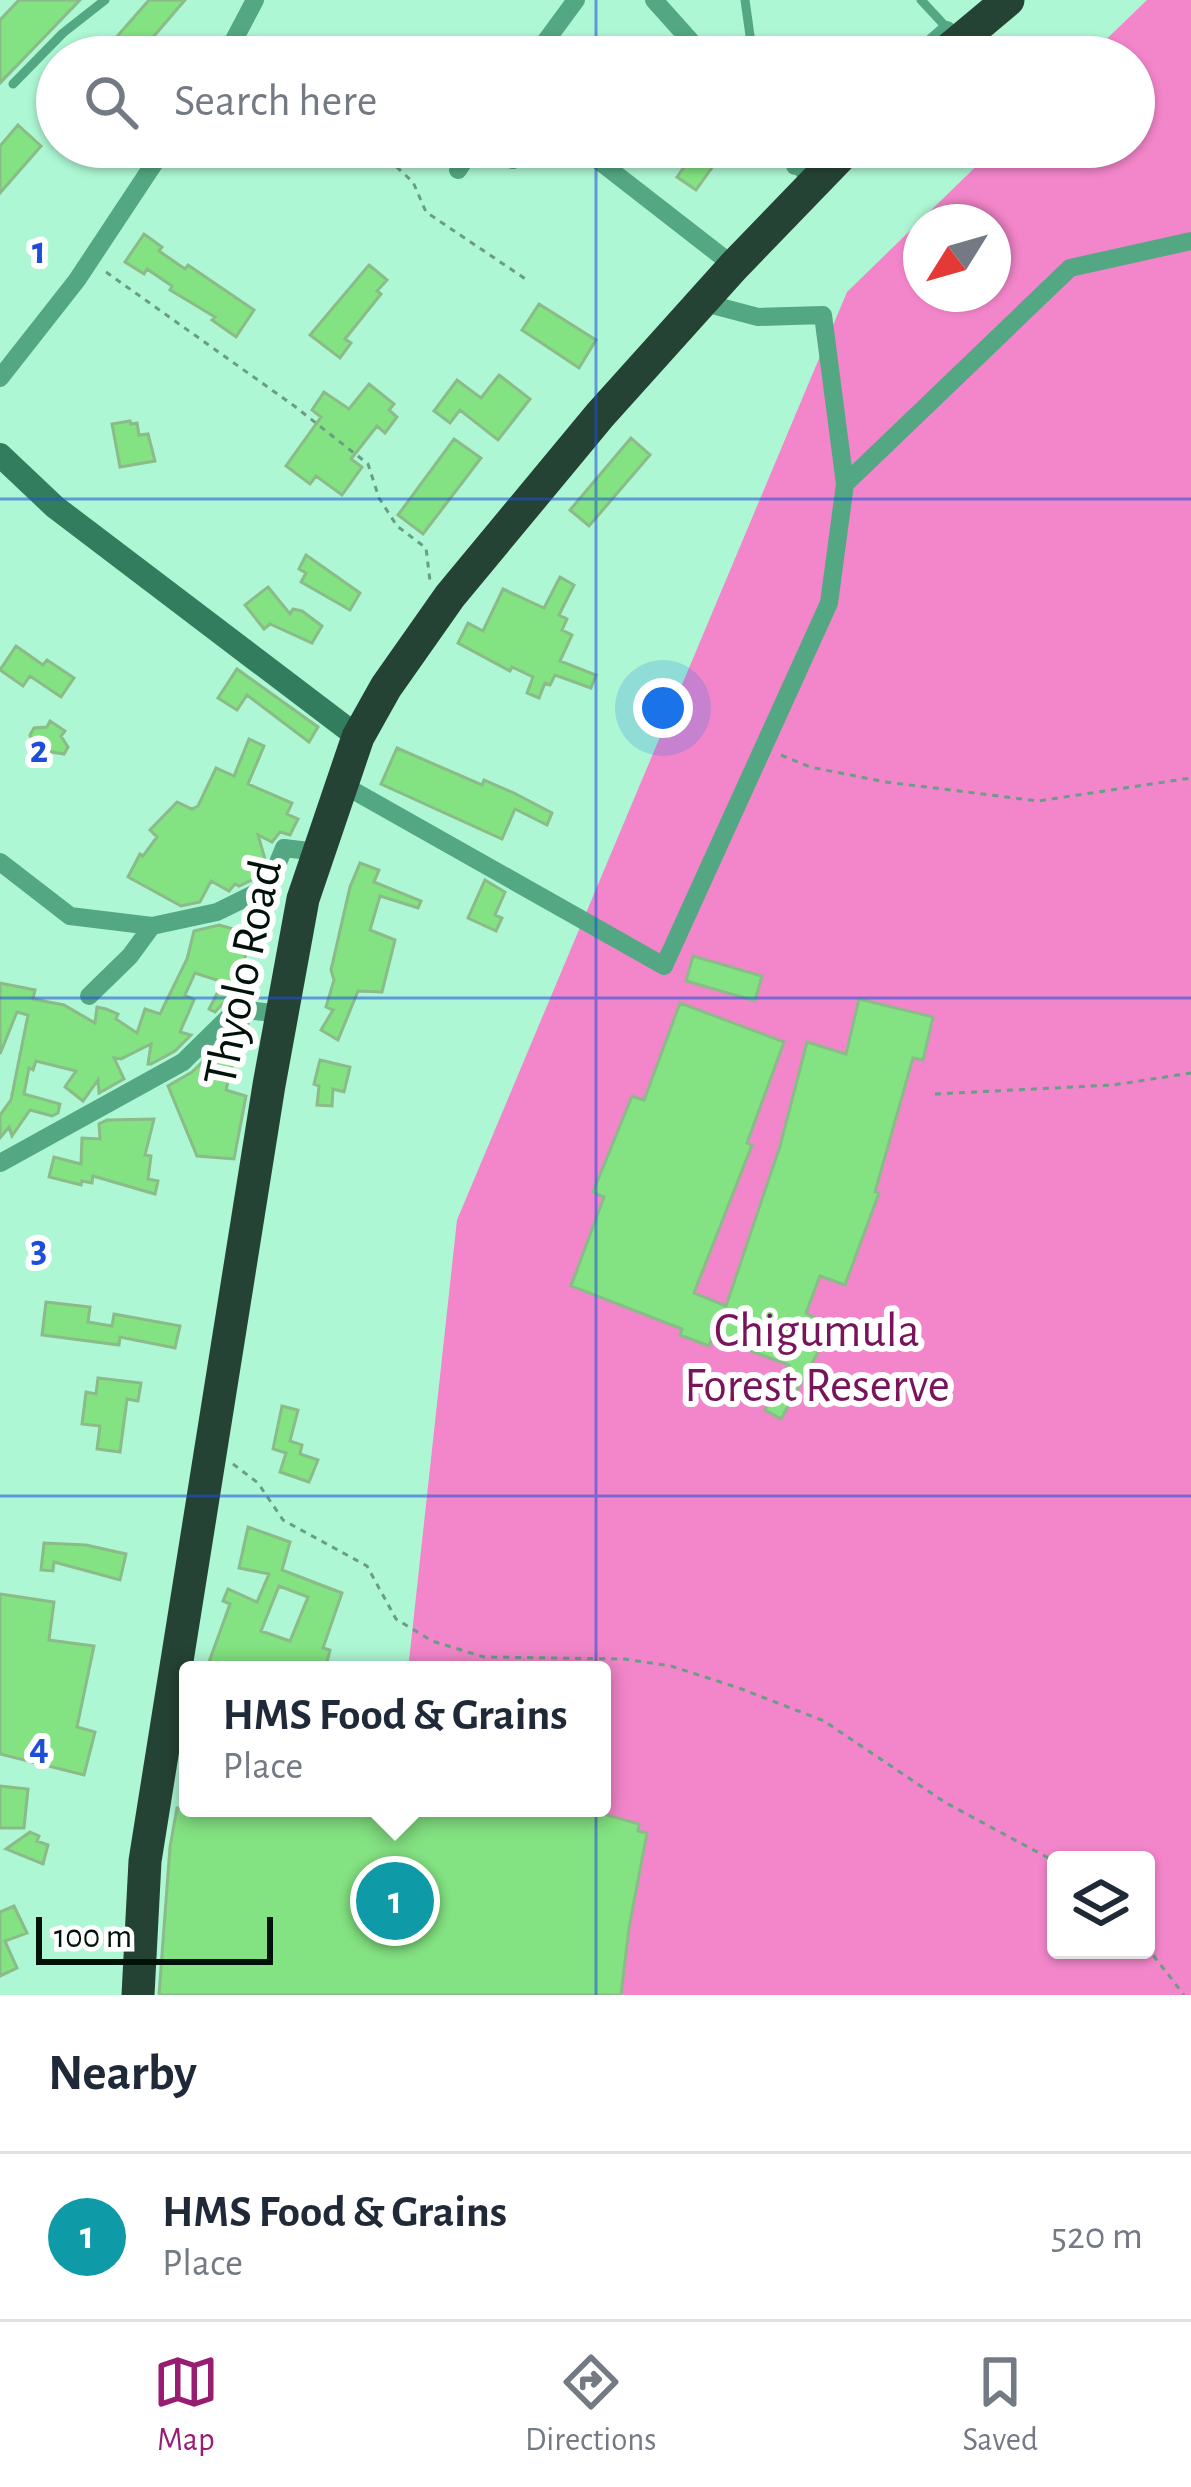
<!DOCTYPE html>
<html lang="en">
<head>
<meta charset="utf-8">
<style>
  :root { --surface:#fff; --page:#f6f6f7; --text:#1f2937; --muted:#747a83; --line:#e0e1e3; --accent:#991c73 }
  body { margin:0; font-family:"Alegreya Sans",sans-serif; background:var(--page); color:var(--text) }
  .controls { position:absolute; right:36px; bottom:36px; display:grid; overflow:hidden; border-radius:12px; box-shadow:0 3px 9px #0004 }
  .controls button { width:108px; height:108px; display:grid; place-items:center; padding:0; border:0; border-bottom:3px solid var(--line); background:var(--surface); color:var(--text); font:60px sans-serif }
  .compass { position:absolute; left:903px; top:204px; width:108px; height:108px; border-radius:50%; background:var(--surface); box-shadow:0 3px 9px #0004; rotate:233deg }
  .scale { position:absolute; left:36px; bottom:30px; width:237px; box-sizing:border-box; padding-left:12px; border:6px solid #001209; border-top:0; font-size:33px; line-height:42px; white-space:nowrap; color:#001209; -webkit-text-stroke:9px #fff; paint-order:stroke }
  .you { position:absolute; left:663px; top:708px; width:42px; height:42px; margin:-30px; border:9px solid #fff; border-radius:50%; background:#1a73e8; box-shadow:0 0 0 18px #1a73e833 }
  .badge { display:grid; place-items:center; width:78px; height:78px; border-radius:50%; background:var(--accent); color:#fff; font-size:39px; font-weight:700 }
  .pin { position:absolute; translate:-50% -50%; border:6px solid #fff; box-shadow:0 3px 12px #0006 }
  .popup { position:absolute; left:179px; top:1661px; width:432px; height:156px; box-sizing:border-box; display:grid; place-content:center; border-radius:12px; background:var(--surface); filter:drop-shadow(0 3px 9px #0005); font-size:39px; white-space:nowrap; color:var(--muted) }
  .popup b { font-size:45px; color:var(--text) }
  .popup::after { content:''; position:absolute; left:50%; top:100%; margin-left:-24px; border:24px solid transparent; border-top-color:var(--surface) }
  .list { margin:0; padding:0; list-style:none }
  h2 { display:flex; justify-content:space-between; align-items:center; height:156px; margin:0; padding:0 48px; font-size:51px }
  h2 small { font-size:39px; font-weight:400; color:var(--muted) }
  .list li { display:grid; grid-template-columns:78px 1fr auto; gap:36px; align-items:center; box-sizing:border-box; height:168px; padding:0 48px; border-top:3px solid var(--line) }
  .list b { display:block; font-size:45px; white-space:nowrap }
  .list p { margin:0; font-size:39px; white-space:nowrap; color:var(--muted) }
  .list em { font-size:39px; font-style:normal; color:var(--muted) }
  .icon { flex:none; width:66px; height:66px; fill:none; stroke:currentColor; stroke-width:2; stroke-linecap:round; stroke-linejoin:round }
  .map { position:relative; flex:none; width:1191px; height:1995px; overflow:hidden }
  .search { position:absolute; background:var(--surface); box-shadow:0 3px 9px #0004; left:36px; right:36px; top:36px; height:132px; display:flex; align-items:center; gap:30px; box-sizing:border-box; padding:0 42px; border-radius:66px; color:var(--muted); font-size:45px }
  .sheet { height:324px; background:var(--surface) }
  nav { display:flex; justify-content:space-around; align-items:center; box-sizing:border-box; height:168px; border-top:3px solid var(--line); background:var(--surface); font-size:33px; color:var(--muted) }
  nav a { display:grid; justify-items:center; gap:6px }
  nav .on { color:var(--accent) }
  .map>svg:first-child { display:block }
</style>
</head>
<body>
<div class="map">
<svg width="1191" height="1995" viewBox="0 0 1191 1995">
  <rect width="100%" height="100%" fill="#aef7d4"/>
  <path fill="#f386ca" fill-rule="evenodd" d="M1147 0H1191V1995H372L392 1808H602V1670H408L457 1220 847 292 996 147H1134V57H1088ZM921 222H993V294H921ZM1056 1860H1146V1950H1056Z"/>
  <path fill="#83e281" stroke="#8bbb89" stroke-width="3" fill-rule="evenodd" d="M19 0H80L0 83V20Z
    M149 0H185L136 57H99Z
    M18 125 41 146 0 193V146Z
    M698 147H716L723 152 696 190 677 177Z
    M144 234 162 247 159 251 185 269 188 265 254 310 236 337 212 320 215 317 170 290 172 286 147 269 144 274 125 262Z
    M369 265 387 280 377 291 381 294 345 339 351 343 340 358 310 335Z
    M539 304 596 340 579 368 522 330Z
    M499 375 530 399 498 440 460 410 450 423 434 411 457 380 481 398Z
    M369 384 394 404 389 410 397 417 385 433 377 426 351 459 362 467 342 495 316 476 310 484 286 466 321 417 312 410 324 392 349 409Z
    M130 421 131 424 137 423 139 435 148 434 155 461 120 467 112 424Z
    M631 438 650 455 589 526 570 510Z
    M454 439 481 458 423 534 398 515Z
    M306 555 360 593 350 610 301 582 306 573 299 569Z
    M560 577 574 585 559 615 567 619 562 630 572 635 560 661 596 675 591 688 555 675 550 685 545 683 539 698 527 693 533 677 512 667 510 671 458 643 468 623 483 631 503 589 544 608Z
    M268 587 290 614 293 609 302 611 322 626 312 643 270 624 264 629 245 605Z
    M16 646 43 665 47 660 74 678 61 697 30 676 23 686 0 670Z
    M237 669 318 727 309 742 247 695 237 710 218 698Z
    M50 721 65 731 61 736 68 747 64 754 51 752 46 760 31 750 34 745 30 735 34 728 47 727Z
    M249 739 264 746 248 784 292 803 287 814 298 819 290 835 280 832 272 842 258 835 265 859 256 878 239 886 235 884 229 891 211 881 200 902 181 906 128 877 140 854 143 856 157 837 150 830 177 802 192 809 198 806 216 768 234 776Z
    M397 748 482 785 484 780 514 793 552 813 547 825 515 809 502 839 381 784Z
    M360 863 379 870 374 882 421 901 418 908 380 896 370 930 395 940 382 992 358 991 338 1040 321 1030 333 1010 326 1007 334 980 331 970 350 887Z
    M485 880 505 892 495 915 502 918 496 931 468 918Z
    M219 925 251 934 237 988 215 1012 209 1009 223 982 195 973 185 995 194 1000 180 1032 191 1035 175 1051 151 1064H148L151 1044 121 1059 114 1058 124 1079 99 1093 98 1080 83 1101 65 1087 76 1071 36 1061 33 1070 29 1068 24 1094 60 1104 58 1113 52 1116 30 1110 12 1136 9 1127 0 1138V1115L11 1100 28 1015 17 1012 0 1054V983L35 990 33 999 64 1005 95 1023 97 1007 106 1009 118 1014 116 1019 137 1033 145 1009 160 1014 187 959 194 931Z
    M693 956 762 976 755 1001 686 981Z
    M859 999 933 1017 923 1060 913 1058 875 1192 879 1193 845 1285 820 1276 806 1313 832 1327 781 1419 765 1410 789 1365 712 1337 709 1346 680 1335 682 1329 571 1286 604 1197 593 1192 632 1096 644 1100 680 1003 784 1042 747 1143 752 1145 694 1293 726 1306 780 1146 807 1042 846 1054Z
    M242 1023 248 1024 244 1039 237 1046 226 1090 246 1096 234 1159 197 1156 168 1086 192 1072Z
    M320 1060 350 1067 344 1092 333 1089 332 1106 317 1105 319 1086 314 1084Z
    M154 1119 145 1155 151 1156 148 1179 158 1181 155 1194 93 1176 92 1183 82 1181 81 1185 49 1177 54 1157 81 1164 82 1138 100 1139 99 1124 107 1120Z
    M46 1302 90 1307 88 1322 112 1326 114 1314 180 1326 175 1348 120 1337 119 1345 42 1335Z
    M98 1378 141 1383 138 1401 127 1399 120 1452 97 1449 100 1426 82 1424 86 1392 96 1394Z
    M282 1406 298 1410 290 1441 302 1445 300 1454 318 1460 309 1482 280 1472 286 1453 273 1449Z
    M248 1527 290 1542 282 1570 342 1593 323 1648 330 1650 325 1670H240L241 1667 209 1662 230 1604 223 1601 228 1589 257 1602 269 1574 239 1568ZM279 1586 308 1597 290 1641 261 1631Z
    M44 1543 86 1545 126 1554 120 1580 54 1562 53 1571 41 1570Z
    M0 1594 54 1602 49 1640 94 1646 77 1727 95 1732 84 1775 0 1754Z
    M0 1786 28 1789 24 1828H0Z
    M177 1808H582L639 1824 638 1831 647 1833 629 1928 621 1995H159L170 1847Z
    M30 1832 39 1836 37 1841 48 1845 43 1864 6 1849Z
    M14 1906 27 1933 5 1941 17 1968 0 1976V1912Z"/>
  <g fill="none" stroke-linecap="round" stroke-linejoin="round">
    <path stroke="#6a9d85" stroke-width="3" stroke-dasharray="6 6" stroke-linecap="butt" d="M384 147 390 161 413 182 426 212 527 280
      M106 272 293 405 368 464 379 498 397 526 426 548 430 581
      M781 755 810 767 886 782 1038 801 1191 778
      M935 1094 1113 1085 1191 1073
      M233 1464 258 1483 283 1520 367 1566 396 1619 432 1641 484 1657 624 1659 671 1666 739 1688 824 1721 946 1803 1056 1862
      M1146 1946 1184 1995"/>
    <path stroke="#53a783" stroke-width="9" d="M745 0 753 57
      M921 0 947 28
      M13 84 63 33 105 0"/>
    <path stroke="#53a783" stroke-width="18" d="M654 0 705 57
      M225 57 255 0
      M368 57V56
      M534 57 576 0
      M916 57 947 30
      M581 147 734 266
      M780 147 815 182
      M513 160 523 147
      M795 166 815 147
      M458 170 473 147
      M701 302 758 317 823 315 845 484 1070 268 1191 241
      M0 378 77 280 165 147
      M340 783 664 966 829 603 845 484
      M0 862 70 916 152 926 217 912 268 887 284 848 317 852
      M89 996 130 956 152 926
      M0 1163 183 1062 237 1009 281 1014"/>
    <path stroke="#327d5e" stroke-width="24" d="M0 455 55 507 358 737"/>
    <path stroke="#254335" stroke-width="33" d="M940 57 1008 0
      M138 1995 145 1861 269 1085 303 899 358 737 386 687 450 596 600 415 734 266 849 147"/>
  </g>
  <path fill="none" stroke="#1d4ed8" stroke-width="3" stroke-opacity="0.55" d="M596 0V57M596 147V1995M0 499H1191M0 998H1191M0 1496H1191"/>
  <g text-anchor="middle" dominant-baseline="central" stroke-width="12" stroke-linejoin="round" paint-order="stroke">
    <g font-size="48" fill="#001209" stroke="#fff">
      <text transform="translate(244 973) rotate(-78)">Thyolo Road</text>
    </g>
    <g font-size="48" fill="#79145b" stroke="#fff">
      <text x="817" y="1332">Chigumula<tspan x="817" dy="55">Forest Reserve</tspan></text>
    </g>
  </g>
  <g font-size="39" text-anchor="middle" font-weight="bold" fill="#1d4ed8" stroke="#fff" stroke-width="12" stroke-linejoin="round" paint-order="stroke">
    <text x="39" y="263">1</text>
    <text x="39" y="762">2</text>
    <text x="39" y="1261">3</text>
    <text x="39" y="1759">4</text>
  </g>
</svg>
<div class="controls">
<button><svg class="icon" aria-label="layers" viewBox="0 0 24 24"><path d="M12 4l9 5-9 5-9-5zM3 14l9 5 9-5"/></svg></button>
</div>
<svg class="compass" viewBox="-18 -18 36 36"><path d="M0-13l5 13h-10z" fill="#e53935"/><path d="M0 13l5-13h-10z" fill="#747a83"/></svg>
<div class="scale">100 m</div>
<div class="you"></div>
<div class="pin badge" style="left:395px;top:1901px;background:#0f9aa8">1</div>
<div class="popup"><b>HMS Food &amp; Grains</b>Place</div>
<div class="search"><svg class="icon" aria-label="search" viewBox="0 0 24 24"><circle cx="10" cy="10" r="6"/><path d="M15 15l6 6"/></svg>Search here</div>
</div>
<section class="sheet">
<h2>Nearby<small></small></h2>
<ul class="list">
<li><span class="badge" style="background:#0f9aa8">1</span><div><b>HMS Food &amp; Grains</b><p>Place</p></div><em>520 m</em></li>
</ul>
</section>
<nav>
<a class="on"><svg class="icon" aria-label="map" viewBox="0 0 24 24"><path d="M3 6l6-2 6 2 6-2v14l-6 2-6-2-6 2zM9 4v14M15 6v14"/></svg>Map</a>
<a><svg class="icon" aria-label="directions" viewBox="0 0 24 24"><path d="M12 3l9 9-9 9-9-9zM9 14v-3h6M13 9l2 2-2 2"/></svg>Directions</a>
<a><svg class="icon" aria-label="saved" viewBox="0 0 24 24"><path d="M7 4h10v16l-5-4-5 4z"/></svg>Saved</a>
</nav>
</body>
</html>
